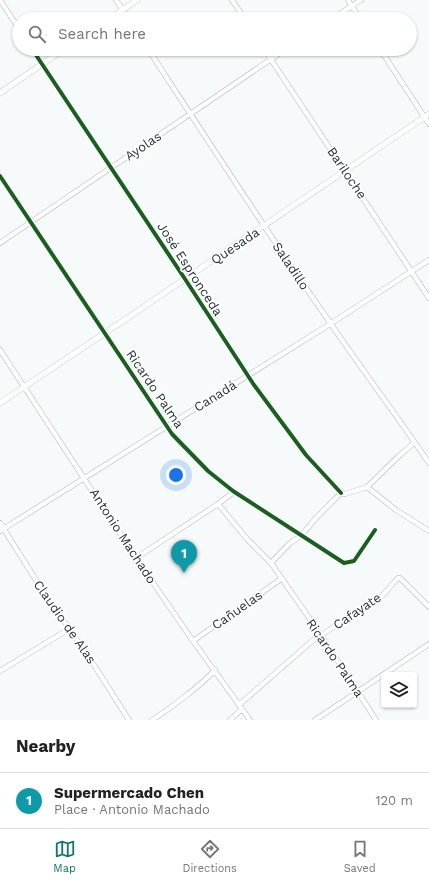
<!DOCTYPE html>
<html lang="en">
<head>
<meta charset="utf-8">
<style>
  :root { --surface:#fff; --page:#f6f6f6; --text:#222; --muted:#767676; --line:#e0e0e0; --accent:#0f766e }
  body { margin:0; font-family:"Work Sans",sans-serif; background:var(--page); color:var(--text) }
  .controls { position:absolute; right:12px; bottom:12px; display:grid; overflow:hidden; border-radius:4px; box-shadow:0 1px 3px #0004 }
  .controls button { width:36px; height:36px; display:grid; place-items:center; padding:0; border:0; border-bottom:1px solid var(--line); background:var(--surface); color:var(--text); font:20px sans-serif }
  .you { position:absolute; left:176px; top:475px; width:14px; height:14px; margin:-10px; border:3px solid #fff; border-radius:50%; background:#1a73e8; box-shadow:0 0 0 6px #1a73e833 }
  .badge { display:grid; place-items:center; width:26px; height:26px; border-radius:50%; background:var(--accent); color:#fff; font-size:13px; font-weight:700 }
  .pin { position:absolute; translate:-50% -33px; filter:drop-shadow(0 1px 2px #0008) }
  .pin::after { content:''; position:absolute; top:21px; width:14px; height:12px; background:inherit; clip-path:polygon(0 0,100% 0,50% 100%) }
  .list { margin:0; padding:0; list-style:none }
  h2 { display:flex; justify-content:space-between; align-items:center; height:52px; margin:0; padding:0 16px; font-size:17px }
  h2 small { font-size:13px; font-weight:400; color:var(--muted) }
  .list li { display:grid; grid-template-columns:26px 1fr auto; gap:12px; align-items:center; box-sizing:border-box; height:56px; padding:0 16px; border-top:1px solid var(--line) }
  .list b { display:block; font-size:15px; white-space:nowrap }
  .list p { margin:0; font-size:13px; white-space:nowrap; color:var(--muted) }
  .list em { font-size:13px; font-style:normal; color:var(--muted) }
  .icon { flex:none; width:22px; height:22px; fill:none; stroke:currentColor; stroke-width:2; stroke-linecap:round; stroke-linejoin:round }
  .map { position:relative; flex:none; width:429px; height:720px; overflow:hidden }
  .search { position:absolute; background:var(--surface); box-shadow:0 1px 3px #0004; left:12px; right:12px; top:12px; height:44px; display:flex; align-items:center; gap:10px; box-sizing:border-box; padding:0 14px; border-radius:22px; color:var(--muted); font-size:15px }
  .sheet { height:108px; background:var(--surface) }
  nav { display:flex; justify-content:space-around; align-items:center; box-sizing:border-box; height:56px; border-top:1px solid var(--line); background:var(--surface); font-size:11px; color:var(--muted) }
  nav a { display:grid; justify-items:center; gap:2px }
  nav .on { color:var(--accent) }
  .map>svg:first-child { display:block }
</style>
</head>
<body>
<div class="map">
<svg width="429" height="720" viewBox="0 0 429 720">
  <rect width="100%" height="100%" fill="#f6fafb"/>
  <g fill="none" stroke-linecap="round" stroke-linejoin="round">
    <g stroke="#adb7ba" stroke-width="5.5">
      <path id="minor" d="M0 0 19 29
        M116 0 129 19
        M232 0 245 19
        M348 0 360 19
        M332 19 361 0
        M32 49 185 279 254 385 306 455 341 493
        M148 49C208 141 268 234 331 324 363 371 397 416 429 463
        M264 49 429 298
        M380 49 429 124
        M0 176 172 434 208 471 233 491 344 563 354 561 375 530
        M0 243 286 49
        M0 350 136 558 193 641 250 720
        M367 487 396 510 429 531
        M218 504 247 539 271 563 321 635 376 720
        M0 523 36 580 94 665 129 720
        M0 531 330 324 429 260
        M136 558 218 504 231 494 233 491
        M271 563 290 543 301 536 316 518 341 493 345 494 367 487 401 454 414 443
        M193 641 281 579
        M0 671 69 629
        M239 705 312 641 382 596 398 578H400L429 607
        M152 720C171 708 199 687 215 670
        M230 720 242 709
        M315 720 429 644"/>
    </g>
    <g stroke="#adb7ba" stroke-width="6">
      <path id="tertiary" d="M109 19 137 0
        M0 93 64 49
        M0 403 105 333 429 114"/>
    </g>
    <use href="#minor" stroke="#fefefe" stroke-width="4.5"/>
    <use href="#tertiary" stroke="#fefefe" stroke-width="5.5"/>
    <g stroke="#fff" stroke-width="6">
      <path id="cycleway" d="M32 49 185 279 254 385 306 455 341 493
        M0 176 172 434 208 471 233 491 344 563 354 561 375 530"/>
    </g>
    <use href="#cycleway" stroke="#1b5e20" stroke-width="4"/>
  </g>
  <g text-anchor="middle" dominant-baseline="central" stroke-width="3.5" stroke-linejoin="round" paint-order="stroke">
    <g font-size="13" fill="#1f2f36" stroke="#fff">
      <text transform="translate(143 146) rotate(-34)">Ayolas</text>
      <text transform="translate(347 173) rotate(56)">Bariloche</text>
      <text transform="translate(235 246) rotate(-34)">Quesada</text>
      <text transform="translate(291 266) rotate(56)">Saladillo</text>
      <text transform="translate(190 269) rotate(57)">José Espronceda</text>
      <text transform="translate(155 389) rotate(56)">Ricardo Palma</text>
      <text transform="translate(215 396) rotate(-32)">Canadá</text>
      <text transform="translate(123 536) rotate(57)">Antonio Machado</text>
      <text transform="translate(237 610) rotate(-35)">Cañuelas</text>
      <text transform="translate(357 611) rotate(-34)">Cafayate</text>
      <text transform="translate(65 622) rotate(55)">Claudio de Alas</text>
      <text transform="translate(335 658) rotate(56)">Ricardo Palma</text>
    </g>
  </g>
</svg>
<div class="controls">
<button><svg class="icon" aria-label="layers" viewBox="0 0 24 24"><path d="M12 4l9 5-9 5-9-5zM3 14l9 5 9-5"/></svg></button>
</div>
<div class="you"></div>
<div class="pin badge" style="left:184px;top:573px;background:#0f9aa8">1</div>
<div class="search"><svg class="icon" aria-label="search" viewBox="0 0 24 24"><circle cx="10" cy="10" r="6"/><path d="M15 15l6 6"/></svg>Search here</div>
</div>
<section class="sheet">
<h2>Nearby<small></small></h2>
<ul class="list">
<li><span class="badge" style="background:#0f9aa8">1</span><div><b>Supermercado Chen</b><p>Place · Antonio Machado</p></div><em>120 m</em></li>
</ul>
</section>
<nav>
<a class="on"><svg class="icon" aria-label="map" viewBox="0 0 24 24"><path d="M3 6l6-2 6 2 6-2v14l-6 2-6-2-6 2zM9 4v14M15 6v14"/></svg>Map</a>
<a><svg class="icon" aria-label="directions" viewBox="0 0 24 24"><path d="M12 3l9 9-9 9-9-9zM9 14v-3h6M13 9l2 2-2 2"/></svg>Directions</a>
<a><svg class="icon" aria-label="saved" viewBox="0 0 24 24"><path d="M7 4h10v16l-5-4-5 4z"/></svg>Saved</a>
</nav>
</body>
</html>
